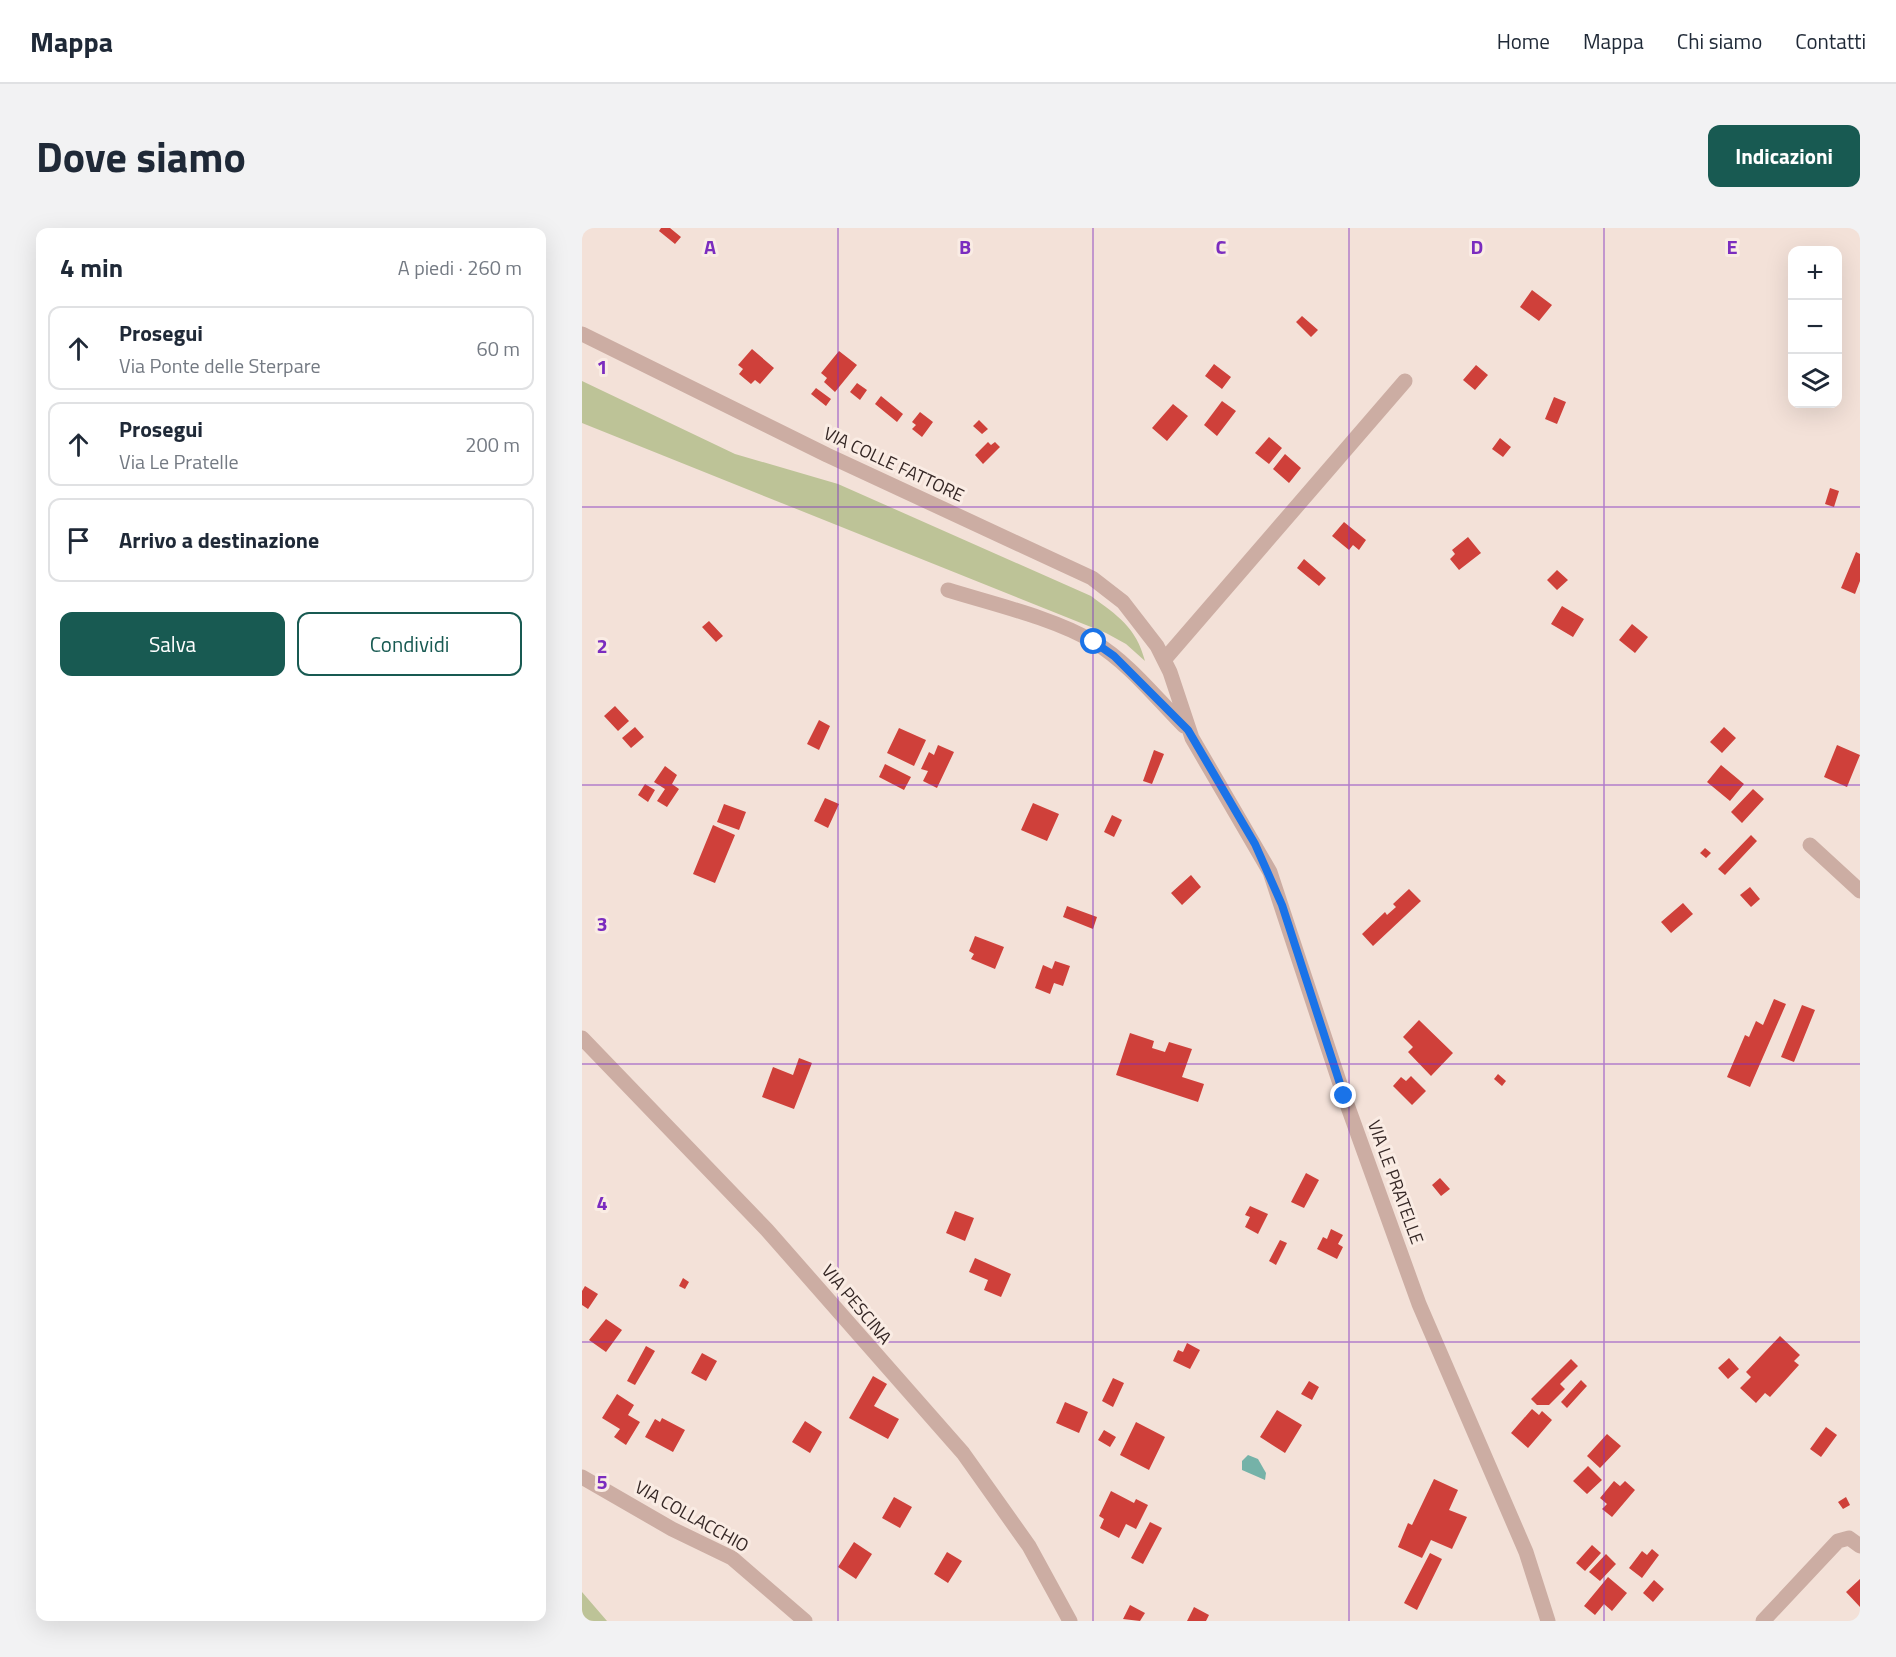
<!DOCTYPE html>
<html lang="it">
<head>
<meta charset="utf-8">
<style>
  :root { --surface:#fff; --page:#f2f2f3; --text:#1f2937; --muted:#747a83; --line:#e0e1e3; --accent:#185a52 }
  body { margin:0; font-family:"Titillium Web",sans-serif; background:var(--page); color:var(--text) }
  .controls { position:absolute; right:18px; top:18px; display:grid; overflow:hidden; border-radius:12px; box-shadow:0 6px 24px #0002 }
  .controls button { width:54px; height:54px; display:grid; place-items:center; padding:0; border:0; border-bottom:2px solid var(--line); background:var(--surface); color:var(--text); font:30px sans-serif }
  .stop { position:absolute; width:18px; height:18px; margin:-14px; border:4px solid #1a73e8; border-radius:50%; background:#fff }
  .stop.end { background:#1a73e8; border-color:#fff; box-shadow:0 2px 6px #0008 }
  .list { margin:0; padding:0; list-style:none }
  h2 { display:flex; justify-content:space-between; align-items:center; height:78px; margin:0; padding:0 24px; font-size:26px }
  h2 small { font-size:20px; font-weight:400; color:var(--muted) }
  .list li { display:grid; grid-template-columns:39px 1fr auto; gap:18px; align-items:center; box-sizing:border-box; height:84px; margin:0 12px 12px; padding:0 12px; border:2px solid var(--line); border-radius:12px }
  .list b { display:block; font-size:22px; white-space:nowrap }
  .list p { margin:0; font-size:20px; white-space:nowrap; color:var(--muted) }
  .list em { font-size:20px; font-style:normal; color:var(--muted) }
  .actions { display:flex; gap:12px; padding:18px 24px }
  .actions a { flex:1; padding:14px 0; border:2px solid var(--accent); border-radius:12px; text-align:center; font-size:21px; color:var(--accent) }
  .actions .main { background:var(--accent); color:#fff }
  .icon { flex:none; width:33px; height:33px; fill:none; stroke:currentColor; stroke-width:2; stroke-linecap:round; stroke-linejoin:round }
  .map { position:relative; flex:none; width:1278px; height:1393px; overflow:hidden; border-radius:12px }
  header { display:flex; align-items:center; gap:36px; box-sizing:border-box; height:84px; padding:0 30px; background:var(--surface); border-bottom:2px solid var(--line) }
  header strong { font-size:28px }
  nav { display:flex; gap:33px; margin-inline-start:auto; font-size:21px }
  .intro { display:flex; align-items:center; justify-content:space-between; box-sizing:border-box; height:144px; padding:0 36px }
  h1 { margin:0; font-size:42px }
  .button { padding:15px 27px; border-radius:12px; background:var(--accent); color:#fff; font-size:21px; font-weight:700 }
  main { display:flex; gap:36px; padding:0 36px }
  aside { flex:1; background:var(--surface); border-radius:12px; box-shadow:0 6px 24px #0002 }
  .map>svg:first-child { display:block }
</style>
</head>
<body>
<header>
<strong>Mappa</strong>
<nav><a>Home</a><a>Mappa</a><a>Chi siamo</a><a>Contatti</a></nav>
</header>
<div class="intro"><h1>Dove siamo</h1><a class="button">Indicazioni</a></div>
<main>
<aside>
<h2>4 min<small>A piedi · 260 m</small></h2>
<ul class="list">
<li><svg class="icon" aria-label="ahead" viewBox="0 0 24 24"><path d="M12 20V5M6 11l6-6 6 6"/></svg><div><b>Prosegui</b><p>Via Ponte delle Sterpare</p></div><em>60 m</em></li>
<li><svg class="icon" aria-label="ahead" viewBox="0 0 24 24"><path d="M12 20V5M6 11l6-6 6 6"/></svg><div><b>Prosegui</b><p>Via Le Pratelle</p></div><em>200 m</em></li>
<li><svg class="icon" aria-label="arrive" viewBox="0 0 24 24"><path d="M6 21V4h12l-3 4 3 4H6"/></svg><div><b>Arrivo a destinazione</b></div></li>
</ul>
<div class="actions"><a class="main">Salva</a><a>Condividi</a></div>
</aside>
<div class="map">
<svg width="1278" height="1393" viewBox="0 0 1278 1393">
  <rect width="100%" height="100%" fill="#f3e1d8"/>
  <path fill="#bdc397" d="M0 153 153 226 256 256 509 368C536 388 554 399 563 433L544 416 524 405 0 195Z
    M0 1364 25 1393H0Z"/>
  <path fill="#75b2a8" d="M666 1227 676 1231 684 1245 683 1252 660 1242V1233Z"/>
  <path fill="#cf403a" d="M79 0H88L99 9 93 16 77 3Z
    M950 62 970 77 957 93 938 79Z
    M720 88 736 102 729 109 714 94Z
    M170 121 192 140 178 156 173 152 169 156 157 146 161 141 156 137Z
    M257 123 275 137 253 164 242 154 245 150 239 145Z
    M632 136 649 149 640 161 623 148Z
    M894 137 906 147 893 162 881 152Z
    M275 155 285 162 278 172 268 164Z
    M234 160 249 171 244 178 229 166Z
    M299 168 321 186 315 194 293 176Z
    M972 169 984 174 975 196 963 191Z
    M640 173 654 183 635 208 622 197Z
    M591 176 606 188 585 213 570 200Z
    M338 184 351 194 340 209 330 201 334 197 330 194Z
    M397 192 406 201 400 206 391 198Z
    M687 209 700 220 687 236 673 225Z
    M918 210 929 219 921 229 910 221Z
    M406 214 409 217 413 214 418 219 401 236 393 227Z
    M703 226 719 240 707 255 691 241Z
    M1248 260 1257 263 1252 279 1243 276Z
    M762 294 784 312 777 322 771 317 767 322 750 308Z
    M886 309 899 325 877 342 868 331 873 326 870 322Z
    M1274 324 1278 326V353L1273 366 1259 360Z
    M722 331 744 350 737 358 715 340Z
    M975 342 986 352 975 362 965 352Z
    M980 378 1002 391 991 409 969 396Z
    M127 393 141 408 134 414 120 399Z
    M1050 396 1066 409 1053 425 1037 412Z
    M33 478 47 493 36 503 22 488Z
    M237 492 248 498 237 522 225 516Z
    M53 499 62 509 49 520 40 510Z
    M1142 499 1154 510 1140 525 1128 514Z
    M317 500 344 512 332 538 305 525Z
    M356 517 372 524 355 560 341 553 346 543 339 541 347 524 352 527Z
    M1255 517 1278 527 1265 559 1242 549Z
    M572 522 582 526 570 556 561 553Z
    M303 536 329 549 322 562 297 549Z
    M1139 537 1162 556 1148 573 1125 554Z
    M83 538 95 547 90 556 97 561 85 579 75 573 83 561 72 554Z
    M63 556 73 562 66 574 56 567Z
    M1171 561 1182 571 1160 595 1149 584Z
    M243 570 257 576 246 600 232 593Z
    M451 575 477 586 465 613 439 602Z
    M142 576 164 584 157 602 135 594Z
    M530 587 540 592 532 609 522 604Z
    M131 597 153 607 133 655 111 646Z
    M1169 607 1175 613 1143 647 1136 641Z
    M1123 620 1129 625 1124 630 1118 625Z
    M609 647 619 659 600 677 589 665Z
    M1168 659 1178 671 1169 679 1158 667Z
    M827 661 839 673 791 718 780 706 803 684 805 687 814 679 811 676Z
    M1101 675 1111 686 1089 705 1079 694Z
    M485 678 515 689 511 701 481 689Z
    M393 708 422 719 413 741 389 731 392 726 387 723Z
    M473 733 488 738 481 758 472 755 468 766 453 760 461 737 470 741Z
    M1192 771 1204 776 1168 859 1145 849 1163 807 1167 809 1174 793 1181 797Z
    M1220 777 1233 782 1212 834 1199 829Z
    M837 792 871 825 849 848 826 824 831 819 821 809Z
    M548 805 572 813 570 820 583 824 587 814 610 821 600 849 622 856 616 874 534 847Z
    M217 830 230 835 212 881 180 869 191 839 211 847Z
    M916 846 924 853 920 858 912 851Z
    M829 848 844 863 830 877 811 858 819 849 824 853Z
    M724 945 737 952 722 980 709 974Z
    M858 950 868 961 859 968 850 957Z
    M668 978 686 986 676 1006 663 999 668 989 663 987Z
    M373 983 392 990 383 1013 364 1005Z
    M749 1001 761 1007 756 1016 761 1019 755 1031 735 1021 741 1009 745 1011Z
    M698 1012 705 1015 694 1037 687 1033Z
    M393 1030 429 1046 419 1069 402 1062 406 1052 387 1044Z
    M101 1050 107 1054 103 1061 97 1058Z
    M3 1058 16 1066 6 1081 0 1077V1063Z
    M24 1091 40 1102 24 1124 7 1112Z
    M1198 1108 1218 1127 1212 1133 1217 1137 1188 1169 1183 1165 1174 1175 1158 1160 1169 1149 1164 1144Z
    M605 1115 618 1122 608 1141 591 1133 596 1122 601 1124Z
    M64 1118 73 1123 53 1157 45 1153Z
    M120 1125 135 1133 124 1153 109 1145Z
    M1147 1130 1157 1141 1146 1151 1136 1140Z
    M989 1131 996 1138 978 1156 983 1161 967 1177H955L949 1171Z
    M291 1148 305 1156 292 1178 317 1191 306 1211 267 1190Z
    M531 1150 542 1155 531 1179 520 1173Z
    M999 1152 1005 1158 985 1180 979 1174Z
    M727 1153 737 1159 730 1172 719 1166Z
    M35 1166 52 1177 46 1187 58 1194 44 1217 32 1209 38 1201 20 1190Z
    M483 1174 506 1184 497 1205 474 1195Z
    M950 1181 957 1187 960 1183 970 1192 946 1220 929 1205Z
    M695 1182 720 1197 703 1225 678 1209Z
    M80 1190 103 1202 91 1224 63 1209 73 1191 78 1194Z
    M223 1193 240 1204 228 1225 210 1214Z
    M554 1194 583 1209 567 1242 538 1227Z
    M1244 1199 1255 1207 1239 1229 1228 1221Z
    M522 1202 534 1209 528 1219 516 1212Z
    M1025 1206 1039 1218 1018 1240 1005 1228Z
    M1006 1238 1020 1252 1005 1266 991 1253Z
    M852 1251 876 1262 867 1282 885 1289 870 1321 849 1312 840 1330 816 1319 826 1295 830 1297Z
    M1032 1253 1038 1258 1043 1253 1053 1262 1030 1289 1020 1281 1025 1276 1018 1270Z
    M529 1263 552 1275 554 1271 566 1277 554 1301 544 1296 537 1310 518 1300 522 1291 517 1288Z
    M312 1269 330 1279 318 1300 300 1290Z
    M1264 1269 1268 1277 1261 1281 1256 1274Z
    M568 1294 580 1300 561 1336 549 1330Z
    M272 1314 290 1326 274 1351 256 1339Z
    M1010 1317 1019 1325 1003 1343 994 1335Z
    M1070 1321 1077 1327 1060 1350 1047 1340 1060 1323 1065 1327Z
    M365 1324 380 1333 366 1355 352 1346Z
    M848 1325 860 1331 835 1382 822 1375Z
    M1024 1326 1034 1336 1018 1353 1007 1344Z
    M1026 1349 1045 1365 1030 1383 1022 1376 1013 1387 1002 1378Z
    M1278 1351V1379L1264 1364Z
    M1072 1352 1082 1361 1071 1374 1061 1365Z
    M548 1377 563 1385 558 1393 541 1391Z
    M612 1379 627 1387 624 1393H605Z"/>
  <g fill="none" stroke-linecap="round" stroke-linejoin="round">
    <path stroke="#ccada3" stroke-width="15" d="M0 106 245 227 510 350 541 374 575 418 588 444 610 510 688 644 762 868 837 1076 944 1324 966 1393
      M366 362C411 376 472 390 512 414 546 434 574 470 602 498
      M582 432 823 153
      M1228 617 1278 663
      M0 810 185 1002 381 1225 447 1318 488 1393
      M0 1249 90 1301 150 1330 223 1393
      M1181 1393 1256 1313 1267 1310 1278 1318"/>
  </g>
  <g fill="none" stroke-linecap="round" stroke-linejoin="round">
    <path stroke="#1a73e8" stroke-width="8" d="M512 414 532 428 606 502 673 616 700 677 762 868"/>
  </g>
  <path fill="none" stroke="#7b2cbf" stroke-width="1.5" stroke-opacity="0.55" d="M256 0V1393M511 0V1393M767 0V1393M1022 0V1393M0 279H1278M0 557H1278M0 836H1278M0 1114H1278"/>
  <g text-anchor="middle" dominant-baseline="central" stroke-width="6" stroke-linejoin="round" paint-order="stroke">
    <g font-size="18" fill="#362826" stroke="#faece4">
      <text transform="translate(312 236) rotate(25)">VIA COLLE FATTORE</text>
      <text transform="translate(814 954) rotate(70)">VIA LE PRATELLE</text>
      <text transform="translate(275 1076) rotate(50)">VIA PESCINA</text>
      <text transform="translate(110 1288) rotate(29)">VIA COLLACCHIO</text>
    </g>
  </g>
  <g font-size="20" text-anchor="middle" font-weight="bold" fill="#7b2cbf" stroke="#faece4" stroke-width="6" stroke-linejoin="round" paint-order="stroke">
    <text x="128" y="26">A</text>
    <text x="383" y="26">B</text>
    <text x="639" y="26">C</text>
    <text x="895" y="26">D</text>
    <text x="1150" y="26">E</text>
    <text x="20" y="146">1</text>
    <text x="20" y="425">2</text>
    <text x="20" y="703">3</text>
    <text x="20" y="982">4</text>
    <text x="20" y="1261">5</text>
  </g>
</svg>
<div class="controls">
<button>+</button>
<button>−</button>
<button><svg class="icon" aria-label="layers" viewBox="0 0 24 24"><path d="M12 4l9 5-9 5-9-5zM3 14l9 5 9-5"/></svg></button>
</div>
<div class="stop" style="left:512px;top:414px"></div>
<div class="stop end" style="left:762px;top:868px"></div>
</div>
</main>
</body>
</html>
